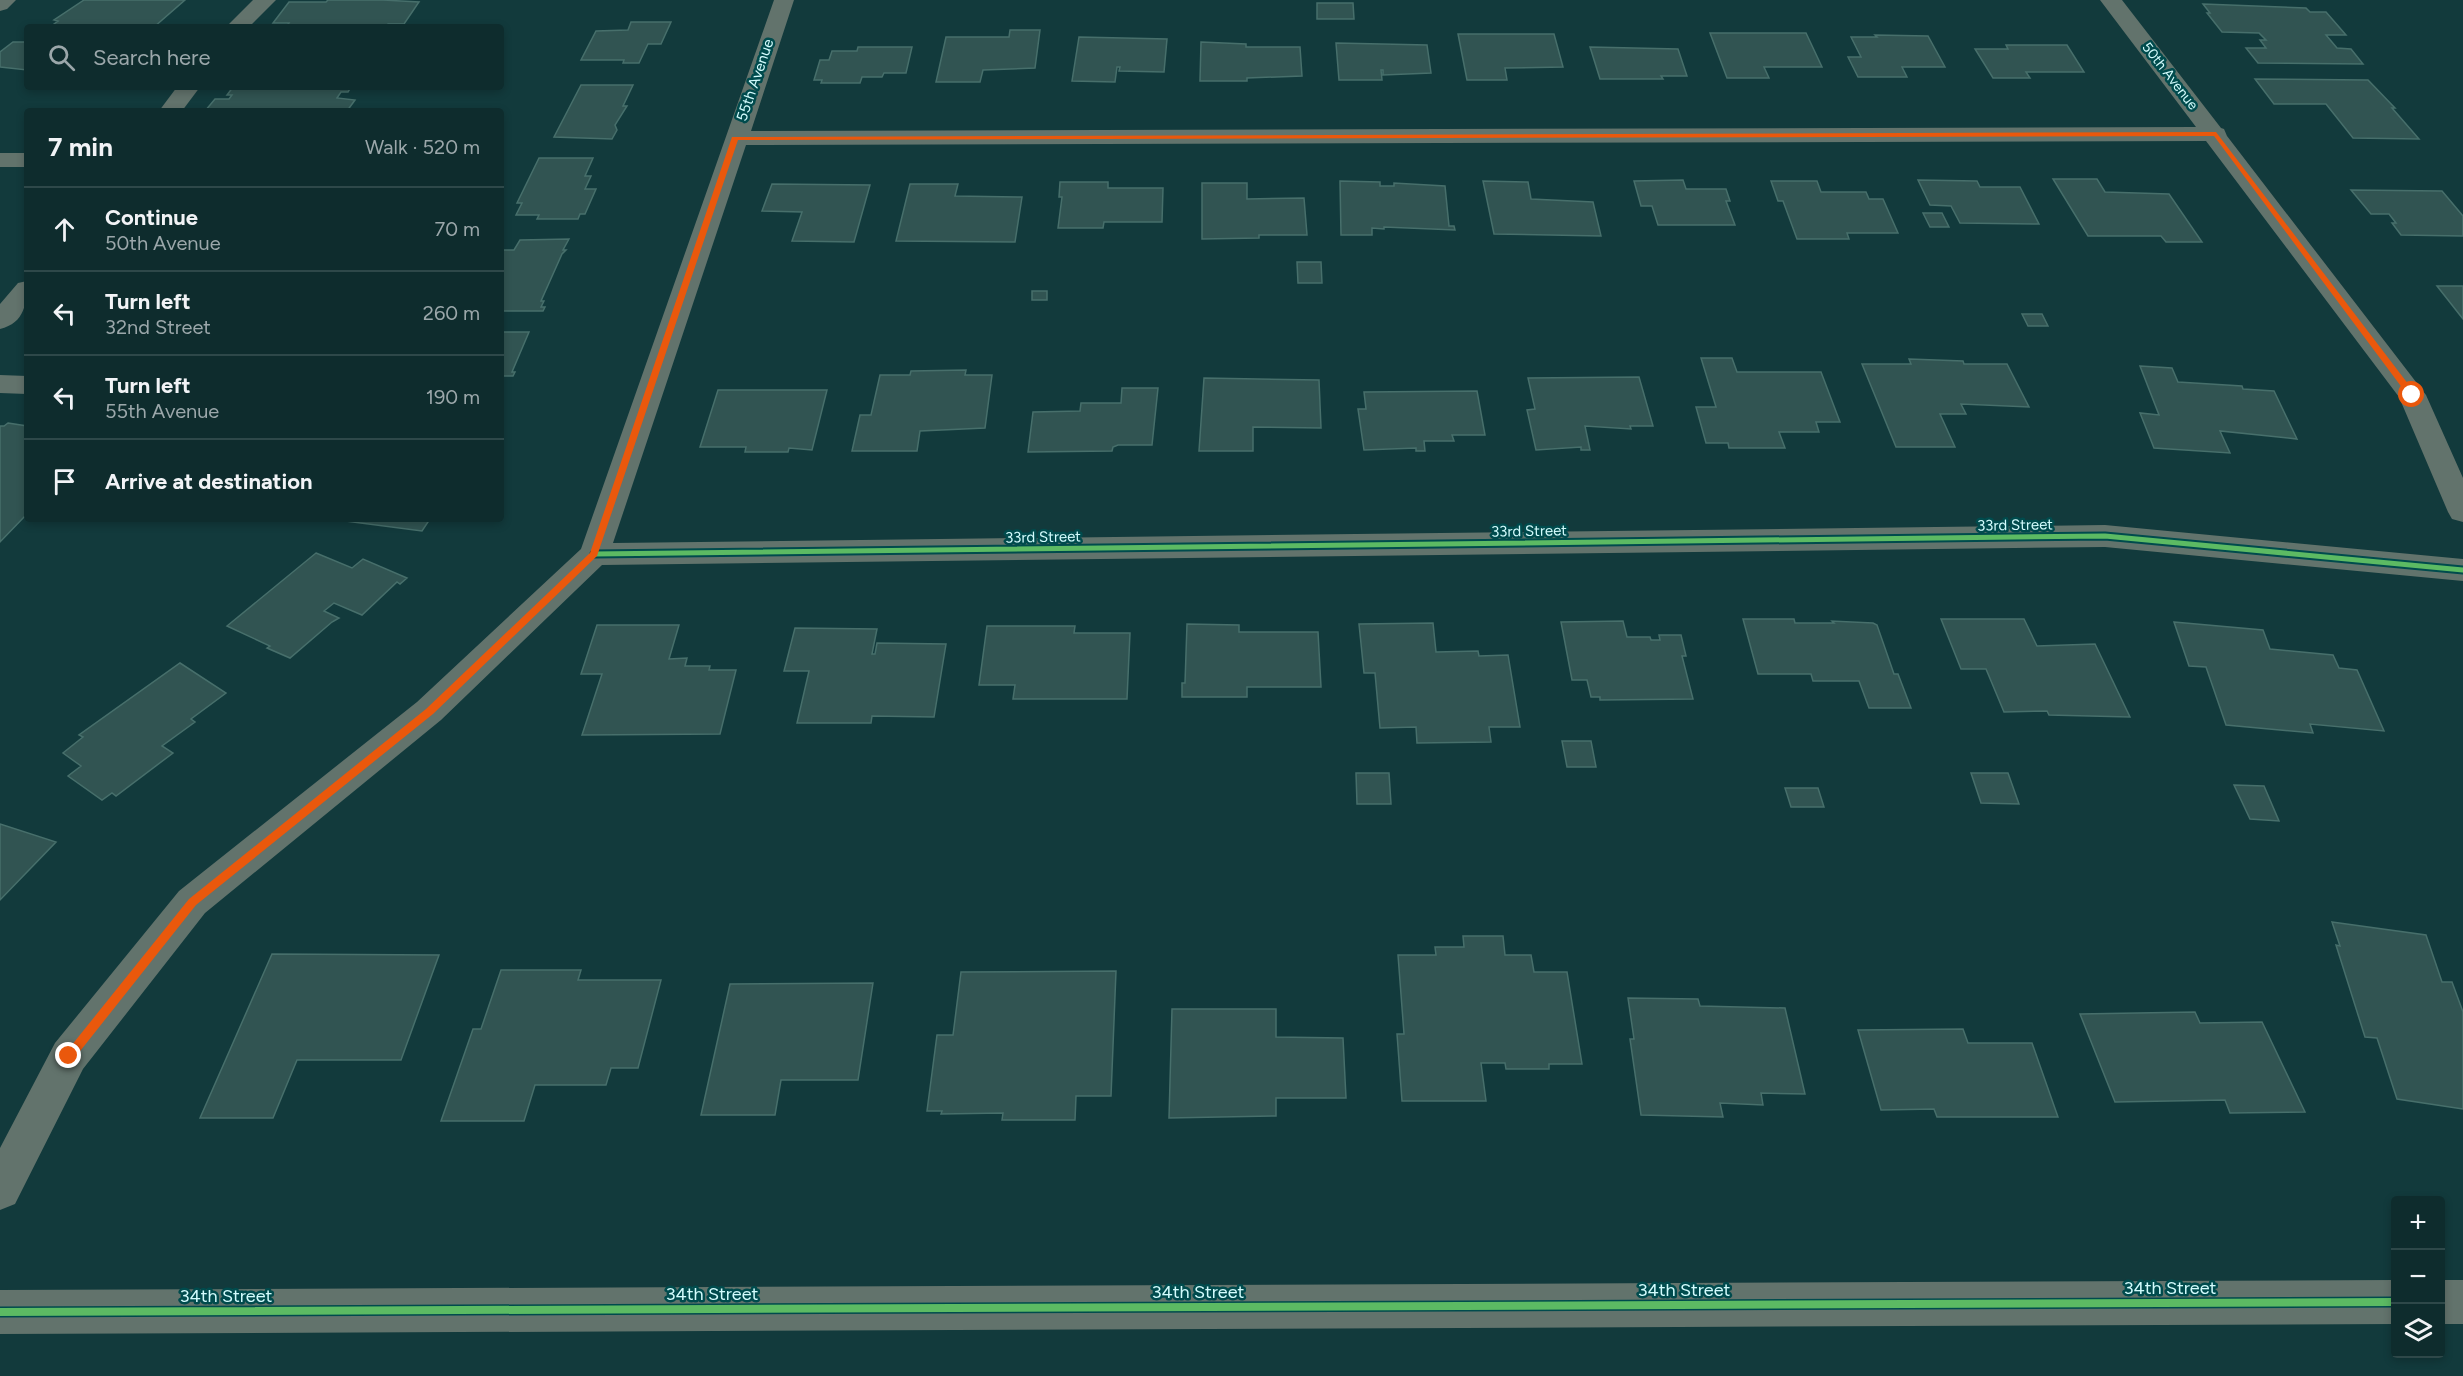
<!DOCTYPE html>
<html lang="en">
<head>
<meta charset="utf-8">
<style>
  :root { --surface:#0e2c2d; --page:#173435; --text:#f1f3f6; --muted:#9ba7aa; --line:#2e4849 }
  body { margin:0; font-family:Figtree,sans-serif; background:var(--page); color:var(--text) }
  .controls { position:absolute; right:18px; bottom:18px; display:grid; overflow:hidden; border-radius:6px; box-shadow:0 3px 9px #0003 }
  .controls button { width:54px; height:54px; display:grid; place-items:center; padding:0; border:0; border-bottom:2px solid var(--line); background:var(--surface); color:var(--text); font:30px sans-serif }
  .stop { position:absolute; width:18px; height:18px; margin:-14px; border:4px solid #ea580c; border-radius:50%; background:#fff }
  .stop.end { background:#ea580c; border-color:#fff; box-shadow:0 2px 6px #0008 }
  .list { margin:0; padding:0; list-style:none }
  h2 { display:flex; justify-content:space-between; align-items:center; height:78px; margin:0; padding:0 24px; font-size:26px }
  h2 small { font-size:20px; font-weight:400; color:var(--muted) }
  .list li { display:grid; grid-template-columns:39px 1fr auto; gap:18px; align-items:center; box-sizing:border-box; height:84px; padding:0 24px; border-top:2px solid var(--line) }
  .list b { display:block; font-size:22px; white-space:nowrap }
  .list p { margin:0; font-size:20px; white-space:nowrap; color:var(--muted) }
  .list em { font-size:20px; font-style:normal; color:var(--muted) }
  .icon { flex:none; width:33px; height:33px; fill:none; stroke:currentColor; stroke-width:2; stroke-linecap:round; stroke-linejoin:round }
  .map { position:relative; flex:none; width:2463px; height:1376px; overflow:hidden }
  .search { position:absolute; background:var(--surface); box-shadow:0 3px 9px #0003; left:24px; top:24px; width:480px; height:66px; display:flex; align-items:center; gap:15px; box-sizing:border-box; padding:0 21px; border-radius:6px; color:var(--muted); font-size:22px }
  .panel { position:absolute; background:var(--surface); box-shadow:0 3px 9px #0003; left:24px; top:108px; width:480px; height:414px; border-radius:6px }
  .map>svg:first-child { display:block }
</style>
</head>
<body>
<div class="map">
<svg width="2463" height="1376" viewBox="0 0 2463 1376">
  <rect width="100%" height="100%" fill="#123a3c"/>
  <path fill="#315452" stroke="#476f6b" stroke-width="1.5" d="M84 0H185L154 27H50L58 21 54 20Z
    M328 0H383L419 2 404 24H388L387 26 393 27H281L287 26 289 23H273L289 2H326Z
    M1317 3H1353L1354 19H1317Z
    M2203 4 2306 8 2310 12H2326L2346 35H2326L2337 48 2351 49 2363 64 2258 63 2246 48H2266L2260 40H2266L2259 33 2222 32 2207 13H2210Z
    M631 22H671L661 44H648L639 63H623L624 60H581L596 31 628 30Z
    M1010 30H1040L1035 68 983 70 980 82H936L946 37H1009Z
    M1710 33H1806L1822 67H1764L1769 78H1727Z
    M1458 34H1554L1563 67 1505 68 1507 80H1467Z
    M1875 35 1928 36 1945 67H1902L1907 77H1858L1848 57H1861L1851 37H1877Z
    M1079 37 1167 39 1164 72 1119 71 1120 67H1117L1115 82 1072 81Z
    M13 42H27V70L0 67V52Z
    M1201 42 1246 44V47H1300L1302 76 1247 78V81H1200Z
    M1336 43 1427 45 1431 73 1383 75V70H1381L1382 80H1339Z
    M2006 45H2067L2084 72H2026L2030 78H1993L1975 49H2008Z
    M858 47H912L906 73H884L882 77H862L860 83H821L822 80H814L820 60H829L832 51H857Z
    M1590 47 1678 49 1687 76H1661L1663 79H1600Z
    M2255 79 2368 80 2395 108H2392L2419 139 2353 138 2326 104H2274Z
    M581 85H633L623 106H627L615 125 617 130 612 139 554 137Z
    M233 87H351L348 92H341L337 98 355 100 347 111H205L215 99H229L232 95H227Z
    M539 158H593L585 176H591L585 189H596L585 214H580L578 219H537L539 215H516L522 203H517Z
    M2053 179H2097L2105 192 2169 194 2202 242H2166L2161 236H2088Z
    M1683 180 1686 189H1726L1730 201H1726L1735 225H1658L1652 206H1641L1634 181Z
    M1918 180 1977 181 1980 187H2020L2039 224 1960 223 1951 206 1930 205Z
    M1340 181 1380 182V186H1394V183L1445 186 1449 226H1454L1455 230 1384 227V229L1372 228V235H1341Z
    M1483 181 1528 182 1531 199 1593 202 1601 236 1494 234Z
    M1771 181H1817L1821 192H1866L1869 199H1883L1898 233H1847L1849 239H1797L1783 201H1778Z
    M1060 182H1108V188H1163L1162 222H1104L1103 228H1058L1062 197H1059Z
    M1202 183H1247V199L1304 198 1307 235H1259V238L1202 239Z
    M772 184 870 185 854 242 792 241 802 212 762 211Z
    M910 184H958L955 196 1022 197 1015 242 896 241Z
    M2351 190 2442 191 2463 216V236L2401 235 2392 223H2396L2389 214H2371Z
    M1923 213H1942L1949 227H1930Z
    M569 239 563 250H566L562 254 541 301H544L541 307H545L543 311H501V250H514L520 240Z
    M1297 262H1321L1322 283H1298Z
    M2437 286H2463V319Z
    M1032 291H1047V300H1032Z
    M2022 314H2042L2048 326H2028Z
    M501 332H529L512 372H515L513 376H501Z
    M1701 358H1732L1737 372H1821L1840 422H1816L1819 432H1779L1785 448H1729L1728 443H1706L1696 407H1716Z
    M1909 359 1963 361 1964 364H2007L2029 407 1961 404 1966 414H1940L1955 447H1896L1862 364H1911Z
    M2140 366 2172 368 2178 382 2242 386 2243 389 2274 391 2297 439 2220 431 2230 453 2154 448 2140 413 2159 415Z
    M966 370 965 375H992L985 428 920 431 917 451H852L860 415H871L880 375H910L911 371Z
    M1639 377 1653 426H1630L1631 429 1585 426 1590 450H1581V447L1536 450 1527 410 1535 409 1528 378Z
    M1204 378 1319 380 1321 428 1253 427V451H1199Z
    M1122 388H1158L1152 445H1118L1113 447 1112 451 1028 452 1033 412 1080 411 1081 403H1121Z
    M718 390H827L812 450 789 448 788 452H745L746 447H700Z
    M1477 391 1485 435H1452L1454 441H1424L1425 451H1416V448L1364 450 1358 409H1366L1364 392Z
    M8 423 27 426V514L0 542V426H4Z
    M330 519H430L422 531Z
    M316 553 352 568 363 559 407 578 400 584 397 582 362 615 334 603 324 611 339 618 332 622 290 658 267 648 270 646 227 626Z
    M1743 619H1794L1795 623H1834L1832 621 1873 623 1877 625 1894 674H1898L1911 708H1869L1859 681H1813L1811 674H1758Z
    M1941 619H2024L2037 646 2095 644 2130 717 2049 715 2047 711 2004 712 1986 669H1961Z
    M1623 621 1627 637H1650L1651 640H1660L1659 635H1681L1686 656H1682L1693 699 1600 700V697H1591L1587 680H1572L1561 622Z
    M2174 622 2263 630 2270 649 2333 655 2339 668 2357 670 2384 731 2310 724 2313 733 2226 725 2206 667 2189 666Z
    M1433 623 1436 652 1478 651 1479 656 1508 655 1520 727H1489L1491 742 1417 743 1416 727 1380 728 1375 673H1364L1359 624Z
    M1187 624 1239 625V632H1318L1321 687H1247V697H1182V683H1185Z
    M597 625H679L669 659 687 658 685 666H710L709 670H736L720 734 582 735 602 674H581Z
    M987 626H1075L1074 633H1130L1127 699H1013L1015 685H979Z
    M795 628 877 629 872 654H875L877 643 946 644 934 717 872 716 871 723H797L809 671H784Z
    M180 663 226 693 191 719 195 722 162 746 173 753 116 796 112 793 102 800 68 776 81 766 63 753 83 737 79 735Z
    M1562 741H1591L1596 767H1567Z
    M1356 773H1389L1391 804H1357Z
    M1971 773H2008L2019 804 1981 803Z
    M2234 785 2264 786 2279 821 2250 819Z
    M1785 788H1818L1824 807H1791Z
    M0 824 56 842 0 900Z
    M2332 922 2426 935 2442 982H2452L2463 1012V1109L2397 1099 2377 1038 2365 1037 2336 945 2340 946Z
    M1463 936H1503L1505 955H1531L1534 972H1567L1582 1064H1549V1069H1506L1505 1063H1481L1486 1101H1402L1397 1034H1404L1398 955H1436L1435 947H1464Z
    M272 954 439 955 401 1060H297L273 1118H200Z
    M501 970H581L578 980H661L638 1068H611L606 1085H535L524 1121H441L473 1029H481Z
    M1116 971 1111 1096H1076L1075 1120H1002L1003 1113 941 1114 942 1111H927L937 1035H953L961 972Z
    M873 983 858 1080H781L775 1115H701L730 984Z
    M1628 998 1698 999 1700 1006 1785 1008 1805 1094 1761 1093 1763 1105 1720 1103 1723 1117 1641 1115 1630 1039H1634Z
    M1172 1009H1276V1037L1343 1038 1346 1098H1276V1116L1169 1118Z
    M2195 1012 2200 1023 2262 1022 2305 1112 2230 1113 2225 1100 2115 1102 2080 1014Z
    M1963 1029 1968 1043H2032L2058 1117H1937L1934 1109 1881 1110 1858 1030Z"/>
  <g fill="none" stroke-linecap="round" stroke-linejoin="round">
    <path fill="#62736c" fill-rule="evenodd" d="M0 0H16L7 9 0 11Z
      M253 0H276L249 27H226Z
      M774 0H794L751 131 2196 127 2100 0H2122L2221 128 2224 129 2227 136 2426 395 2463 478V522L2452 519 2448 512 2399 397 2206 141 746 145 613 543 2105 525 2463 559V581L2105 547 602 565 441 720 205 913 83 1069 15 1204 0 1210V1148L55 1043 179 891 417 702 581 549Z
      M177 87H200L182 111H159Z
      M0 153H27V167H0Z
      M27 281C27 303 25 323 0 329V304L18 283Z
      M0 375 27 376V394L0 393Z
      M2396 1280V1324L0 1334V1290Z
      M2440 1280H2463V1324H2440Z"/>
    <g stroke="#004b4d" stroke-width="9">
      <path id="cycleway-far1" d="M594 554 2105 536 2463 570"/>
    </g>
    <g stroke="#004b4d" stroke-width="11">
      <path id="cycleway" d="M0 1312 2396 1302"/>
    </g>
    <use href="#cycleway-far1" stroke="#5cba63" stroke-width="5"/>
    <use href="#cycleway" stroke="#5cba63" stroke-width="8"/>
  </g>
  <path fill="#ea580c" d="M2216 132 2415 393V397H2409L2214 136 738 140 597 556 433 714 196 905 73 1060 69 1061 63 1056 189 899 426 709 590 553 732 137Z"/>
  <g text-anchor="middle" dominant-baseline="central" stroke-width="5" stroke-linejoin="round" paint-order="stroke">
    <g font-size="14" fill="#d3fcfd" stroke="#004b4d">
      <text transform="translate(2170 76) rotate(52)">50th Avenue</text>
    </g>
    <g font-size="15" fill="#d3fcfd" stroke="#004b4d">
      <text transform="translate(755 80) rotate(-71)">55th Avenue</text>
      <text transform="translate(2015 525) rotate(-1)">33rd Street</text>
      <text transform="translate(1529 531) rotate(-1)">33rd Street</text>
      <text transform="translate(1043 537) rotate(-1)">33rd Street</text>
    </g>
    <g font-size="18" fill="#d3fcfd" stroke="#004b4d">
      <text x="2170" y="1288">34th Street</text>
      <text x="1684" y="1290">34th Street</text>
      <text x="1198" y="1292">34th Street</text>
      <text x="712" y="1294">34th Street</text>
      <text x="226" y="1296">34th Street</text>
    </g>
  </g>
</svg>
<div class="controls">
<button>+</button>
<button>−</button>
<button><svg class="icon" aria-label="layers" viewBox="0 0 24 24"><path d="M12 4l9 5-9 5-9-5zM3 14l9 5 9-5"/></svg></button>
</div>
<div class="stop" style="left:2412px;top:395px"></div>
<div class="stop end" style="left:69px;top:1056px"></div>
<div class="search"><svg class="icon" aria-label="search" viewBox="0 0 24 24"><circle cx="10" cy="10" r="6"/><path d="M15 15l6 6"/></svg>Search here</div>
<section class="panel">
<h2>7 min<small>Walk · 520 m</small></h2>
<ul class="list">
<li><svg class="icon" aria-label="ahead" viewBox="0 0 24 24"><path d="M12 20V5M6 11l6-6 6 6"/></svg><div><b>Continue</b><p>50th Avenue</p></div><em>70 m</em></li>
<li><svg class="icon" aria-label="left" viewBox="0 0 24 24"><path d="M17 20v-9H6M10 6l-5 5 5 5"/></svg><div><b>Turn left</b><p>32nd Street</p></div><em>260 m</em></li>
<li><svg class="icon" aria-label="left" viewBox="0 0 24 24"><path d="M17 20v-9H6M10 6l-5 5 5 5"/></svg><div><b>Turn left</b><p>55th Avenue</p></div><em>190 m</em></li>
<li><svg class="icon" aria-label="arrive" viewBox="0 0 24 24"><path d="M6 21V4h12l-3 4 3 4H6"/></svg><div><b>Arrive at destination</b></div></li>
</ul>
</section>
</div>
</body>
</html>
